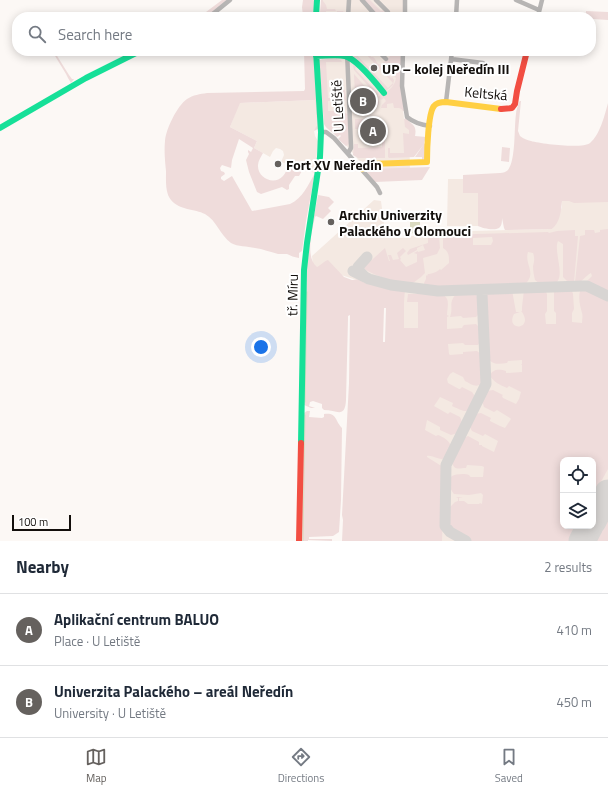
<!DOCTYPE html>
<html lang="en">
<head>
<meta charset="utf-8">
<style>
  :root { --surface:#fff; --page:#f2f2f3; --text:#1f2937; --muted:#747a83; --line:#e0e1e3; --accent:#65615e }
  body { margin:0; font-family:"Titillium Web",sans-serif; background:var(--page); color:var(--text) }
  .controls { position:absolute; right:12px; bottom:12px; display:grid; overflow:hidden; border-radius:8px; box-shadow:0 2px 10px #0003 }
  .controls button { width:36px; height:36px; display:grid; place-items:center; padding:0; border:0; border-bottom:1px solid var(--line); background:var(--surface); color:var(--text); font:20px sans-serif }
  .scale { position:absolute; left:12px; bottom:10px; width:59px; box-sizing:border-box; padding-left:4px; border:2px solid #130f0c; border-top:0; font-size:11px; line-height:14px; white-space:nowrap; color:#130f0c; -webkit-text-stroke:3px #fff; paint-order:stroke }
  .you { position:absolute; left:261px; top:347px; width:14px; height:14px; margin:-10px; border:3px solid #fff; border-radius:50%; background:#1a73e8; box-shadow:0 0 0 6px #1a73e833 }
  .badge { display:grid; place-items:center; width:26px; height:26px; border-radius:50%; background:var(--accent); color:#fff; font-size:13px; font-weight:700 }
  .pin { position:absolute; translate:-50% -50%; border:2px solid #fff; box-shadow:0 1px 4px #0006 }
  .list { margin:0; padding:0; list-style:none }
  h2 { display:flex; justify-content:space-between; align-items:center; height:52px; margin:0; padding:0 16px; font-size:17px }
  h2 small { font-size:13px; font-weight:400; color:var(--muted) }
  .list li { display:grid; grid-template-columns:26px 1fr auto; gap:12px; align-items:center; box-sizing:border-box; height:72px; padding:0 16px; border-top:1px solid var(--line) }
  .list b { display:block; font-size:15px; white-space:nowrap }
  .list p { margin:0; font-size:13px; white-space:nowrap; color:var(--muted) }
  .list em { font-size:13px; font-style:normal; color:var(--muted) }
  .icon { flex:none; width:22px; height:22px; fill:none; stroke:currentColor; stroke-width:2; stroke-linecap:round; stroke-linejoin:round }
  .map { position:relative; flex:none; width:608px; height:541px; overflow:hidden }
  .search { position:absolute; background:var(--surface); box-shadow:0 2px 10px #0003; left:12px; right:12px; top:12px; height:44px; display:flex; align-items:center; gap:10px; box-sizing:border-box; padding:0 14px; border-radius:16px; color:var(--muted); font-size:15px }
  .sheet { height:196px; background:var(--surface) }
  nav { display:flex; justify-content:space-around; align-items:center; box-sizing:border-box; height:56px; border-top:1px solid var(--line); background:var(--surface); font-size:11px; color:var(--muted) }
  nav a { display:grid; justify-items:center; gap:2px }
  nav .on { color:var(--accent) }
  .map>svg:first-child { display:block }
</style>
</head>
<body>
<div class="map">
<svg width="608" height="541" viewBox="0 0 608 541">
  <rect width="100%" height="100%" fill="#fcf8f5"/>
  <path fill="#f4e9e2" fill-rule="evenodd" d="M322 0H403V17H321Z
    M321 51H401V87L404 119 406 127 409 129 410 171 370 173 344 143 343 138 325 116Z
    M315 100 317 127 314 131 315 136 318 141 315 173 281 162 284 155 283 151 280 149 276 148 273 151 270 157 254 148 257 141 230 127 239 103Z
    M608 152V541H386L391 291 313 266 312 256 374 200 381 201 384 224 387 230 391 234 397 238H402L433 232 552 229 562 207V191ZM563 460H593V526H563Z
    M448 179H463V193H478V226H447Z"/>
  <path fill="#efdcdb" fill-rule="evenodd" d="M222 0H227L207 17H197L206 12Z
    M303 0H315L314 17H303L302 7Z
    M321 0H323V1L326 5 327 9H335L336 11H326V12H336V13H337V11H343L344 13V17H343V13L326 14V17H322L320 13Z
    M364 0H370L381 11 383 10 385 13 386 15 384 17H379Z
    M586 11 608 12V20L593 19V24H591V17H588L586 15Z
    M52 51H54L69 75 72 79H74L71 83 68 78 66 74Z
    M304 51H314L318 129 314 131 316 127 317 126 315 100 240 103 230 127 257 141 254 148 263 153C261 157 258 161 258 165 257 178 274 186 283 176 286 173 287 168 288 164L303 169 299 176H295L289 185V189L287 190 282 187 261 194 257 192 249 172 246 160 249 154 248 152V150L251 152 253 148 239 139 232 160 231 168 222 165 220 168 221 171 224 172 225 174 221 177V179L224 181 232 176 252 211 290 204C303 198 308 185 315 173L306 221 302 251 299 253V258C294 257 291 256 287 254 285 254 281 254 278 254 270 252 263 249 255 248 247 246 238 247 231 243 220 235 217 221 205 214 195 209 179 210 171 200 165 193 166 180 166 171 165 161 164 151 165 141 166 129 177 106 187 99 193 95 200 94 207 93L304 91 305 89Z
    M351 51H355L354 52 388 88 393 83 363 51H368C370 53 370 55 371 57H373C376 59 376 62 378 64H379C382 66 382 69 384 71H386C388 73 389 76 391 78L392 77 394 80 393 85 386 91 352 54Z
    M395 51H401L404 111H403C401 107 397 108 394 108L393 103 387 104V108H381L382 105 386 101 384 98 381 100 378 97 382 93 383 95C389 90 395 86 396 78L382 64Z
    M337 58V59L341 60 342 62H326L328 98H339L338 90H345L346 100 328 101V111H334L336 113H345L348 114 349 144 346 146 338 139 341 136 340 135 337 137C333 132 326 129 324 124L319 60Z
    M353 65 356 67 355 69 379 94 377 96 354 70Z
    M354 74 369 91 374 95 373 96 379 101V104L375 109 354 110 355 99ZM364 89 377 103 373 107 359 94Z
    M520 101H521L518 131 520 136C524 139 527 140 531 141 542 144 583 149 590 143 600 135 605 114 608 103V202L574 203 569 201H562C561 212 560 222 552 229L505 230 504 228 502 218C502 221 502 226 499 228 494 231 482 228 478 226V193H463V175L500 173C503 173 506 172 508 170 516 160 514 127 516 114 516 110 518 106 519 102Z
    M406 118C413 126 417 125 415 136L426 137 424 143 425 144V158L422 161V157H415L424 144 414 157 389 158 388 157V148H390V153H404L403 133 409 134V130L405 127 404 119Z
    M355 119H363L364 129H355Z
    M382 134H385V158H358L353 155 354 144H358V148L382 147Z
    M502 147 510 148 509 162 501 161Z
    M370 166V169L430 167 422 180 375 182 366 171V169Z
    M318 195 329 197 334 202 328 208 331 211 323 219 316 216 315 217C312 230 305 258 317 267 321 265 324 261 328 260L344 277 352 280C362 277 381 286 392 288 396 288 400 289 405 289L404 302V328H418V302H407L408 294H418L419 292 411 291V290C419 291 444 291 447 299 449 303 447 311 447 315L449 316 447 317V329L462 328 463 326 464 325 476 324 480 328 481 341 478 345H465L463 343 448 344 449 354 450 355 462 354H463V352L477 351 482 355 484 375 483 376V381L482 384C475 388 471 384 465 381L463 377 453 372 450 374 447 379 448 383 459 389H460L462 387 472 392 476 398C468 413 469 414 452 406L453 403 440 397 434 406 448 414 450 412 460 417 462 422 463 424 458 433 451 435 440 430V427L427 420 425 430 436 436 438 435C443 437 449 440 451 446L446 457 444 459C438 460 433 455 427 456V457L443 467 444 482 442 541H342L343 520 342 515 349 383 350 315 348 316V319L346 400C345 419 337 410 324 410L322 408V404L313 401 310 402 309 406 315 408H311L304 405 303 400 307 259H308L310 236ZM384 308H386L385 342H383Z
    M608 229V294L585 283 592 276 591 273C586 275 582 283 576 283L575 282 580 236 585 235V230H594L595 233 600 232V230Z
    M575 230V236H578L574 282 571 284 568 282 563 277V244L558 241C553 252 567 278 554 284 550 286 544 285 541 285L535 280C534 276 533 271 533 266 534 262 535 258 533 253L528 252C524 265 538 273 524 285L443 289 428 287 425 286 424 283 426 279V275L427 276 428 274C430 274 438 272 440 269L441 270 449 263C449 255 449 252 443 248V235L548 232 549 233 557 231ZM492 237 493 241 491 245H473V238Z
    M428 235 439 236 440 248 437 254 423 258 425 273 421 277 413 283C398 283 376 277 363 268L385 248 389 261H390L388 255H391L393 260 399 259 397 253 403 248 406 251 400 257 401 259 400 260 406 267 417 262V254L414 253 418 251V252L425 250 423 245 417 248V250L408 255 407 253 410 249 428 243Z
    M582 287 587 288 608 299V469L593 496V460H563V526H577L569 541H471C463 537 452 533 449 524 447 519 449 512 449 508L455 502 458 501V498H456L458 497 463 498H459V501H464L468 504H479L480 503 482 504 483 495 481 493 469 495 454 494C450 490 447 480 452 476 455 474 465 473 469 475 470 476 470 477 471 477H483L484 467 482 466 467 465 466 468C459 468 455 471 452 463L454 454V453L462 439 468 436 479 442V445H482V446L494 452 498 441 485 434 483 436 472 431 469 425 475 414 481 413 491 418 490 420V421L500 426 505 428 511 419 510 418 497 410 494 412 484 407 482 401 487 391 493 390 503 395 502 396 503 398 516 404 519 399 521 392 509 386 507 388C500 385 494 382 490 376L488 375C491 375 491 372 494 371 497 369 502 370 506 371V373L522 372V365H521L522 364V360L508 361 507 363C500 364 494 365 489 360L485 298 486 291 512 290 516 312H520L514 314C505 332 534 330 522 312H521L522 311V307L524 290 544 289 547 294V311L545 314 546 324H556V313L554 311V291L556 288H570L572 291 573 294 574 309 572 313V322L582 323C582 320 583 316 582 313 580 306 577 294 582 287Z
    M461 292H474L478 298 479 314 476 317 463 318 461 316 450 317C454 306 447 303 458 292Z
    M307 411H310L309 417 322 418 324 417V414C337 412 335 421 342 428L341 500 339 532 333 536 309 537V539H332V541L308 540V541H301L304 413Z
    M608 518V541H596L608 519Z"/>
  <path fill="#dadac0" d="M410 222H420V231L410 234Z"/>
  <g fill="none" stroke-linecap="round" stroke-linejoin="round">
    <path stroke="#dadac0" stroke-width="1" d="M305 402 307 292
      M303 541 305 415"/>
    <path stroke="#d8d5d3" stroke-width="11" d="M353 271 369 279 391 285 438 291 582 286H587L608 296
      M365 277 359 271 358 267 367 257
      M466 541 450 532 445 526 446 465 486 384 482 294 481 291 477 290"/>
    <path stroke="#d8d5d3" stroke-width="27" d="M593 521 608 493
      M582 541 590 526"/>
    <path stroke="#b7b5b4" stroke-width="4.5" d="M362 0 377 17
      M376 0 388 12V15L387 17
      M516 0 539 10
      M539 12 542 0
      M538 14 583 16 586 17
      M209 17 230 0
      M348 17 349 0
      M405 17V0
      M456 17 457 0
      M347 51 351 146V148L348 153
      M378 51 386 59
      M403 51 402 86 407 117C413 122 422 125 430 126
      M451 59 483 63
      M446 102 452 51
      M321 132H326L334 138 377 187 380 193"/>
    <path stroke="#16e098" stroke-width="6" d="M316 17 317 0
      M316 56C325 56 336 54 345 56 357 59 376 83 384 93
      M0 128 86 78 140 51
      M301 443 304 270 307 243 320 157 321 132 316 51"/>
    <path stroke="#ffcf43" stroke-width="6" d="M362 169 369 164 427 162C427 151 428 113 434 106 437 102 442 102 446 102L501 109"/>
    <path stroke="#f24e42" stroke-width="6" d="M501 109 512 108 515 104 517 91 527 51
      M299 541 301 443"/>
  </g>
  <g fill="#65615e" stroke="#fff" stroke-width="1.5">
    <circle cx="374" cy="68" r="4"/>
    <circle cx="278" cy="164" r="4"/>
    <circle cx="331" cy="222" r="4"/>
  </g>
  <g text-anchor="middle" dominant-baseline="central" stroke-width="4" stroke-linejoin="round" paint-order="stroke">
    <g font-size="14" font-weight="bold" fill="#130f0c" stroke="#fff" text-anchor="start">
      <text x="382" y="68">UP – kolej Neředín III</text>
      <text x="286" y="164">Fort XV Neředín</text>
      <text x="339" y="214">Archiv Univerzity<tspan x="339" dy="16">Palackého v Olomouci</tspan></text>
    </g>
    <g font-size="14" fill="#130f0c" stroke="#fff">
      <text transform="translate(486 93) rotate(5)">Keltská</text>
      <text transform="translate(337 106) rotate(-93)">U Letiště</text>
      <text transform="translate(292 295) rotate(-89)">tř. Míru</text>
    </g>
  </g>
</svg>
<div class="controls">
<button><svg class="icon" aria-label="locate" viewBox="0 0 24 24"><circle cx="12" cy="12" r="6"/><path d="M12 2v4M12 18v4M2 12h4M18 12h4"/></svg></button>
<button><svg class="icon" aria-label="layers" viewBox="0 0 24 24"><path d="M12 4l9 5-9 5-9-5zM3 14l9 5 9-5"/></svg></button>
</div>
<div class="scale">100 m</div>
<div class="you"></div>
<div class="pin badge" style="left:373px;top:131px">A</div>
<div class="pin badge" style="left:363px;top:101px">B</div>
<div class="search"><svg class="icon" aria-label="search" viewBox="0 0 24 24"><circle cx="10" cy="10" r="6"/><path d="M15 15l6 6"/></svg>Search here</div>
</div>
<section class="sheet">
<h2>Nearby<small>2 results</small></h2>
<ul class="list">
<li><span class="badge">A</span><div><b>Aplikační centrum BALUO</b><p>Place · U Letiště</p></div><em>410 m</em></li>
<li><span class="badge">B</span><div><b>Univerzita Palackého – areál Neředín</b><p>University · U Letiště</p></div><em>450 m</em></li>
</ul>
</section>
<nav>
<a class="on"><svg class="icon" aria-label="map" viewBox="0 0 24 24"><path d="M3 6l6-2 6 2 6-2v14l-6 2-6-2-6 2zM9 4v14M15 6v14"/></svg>Map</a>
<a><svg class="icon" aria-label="directions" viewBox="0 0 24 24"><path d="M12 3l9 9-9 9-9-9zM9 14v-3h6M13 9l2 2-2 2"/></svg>Directions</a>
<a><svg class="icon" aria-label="saved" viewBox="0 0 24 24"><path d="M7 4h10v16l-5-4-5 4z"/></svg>Saved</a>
</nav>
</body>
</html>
